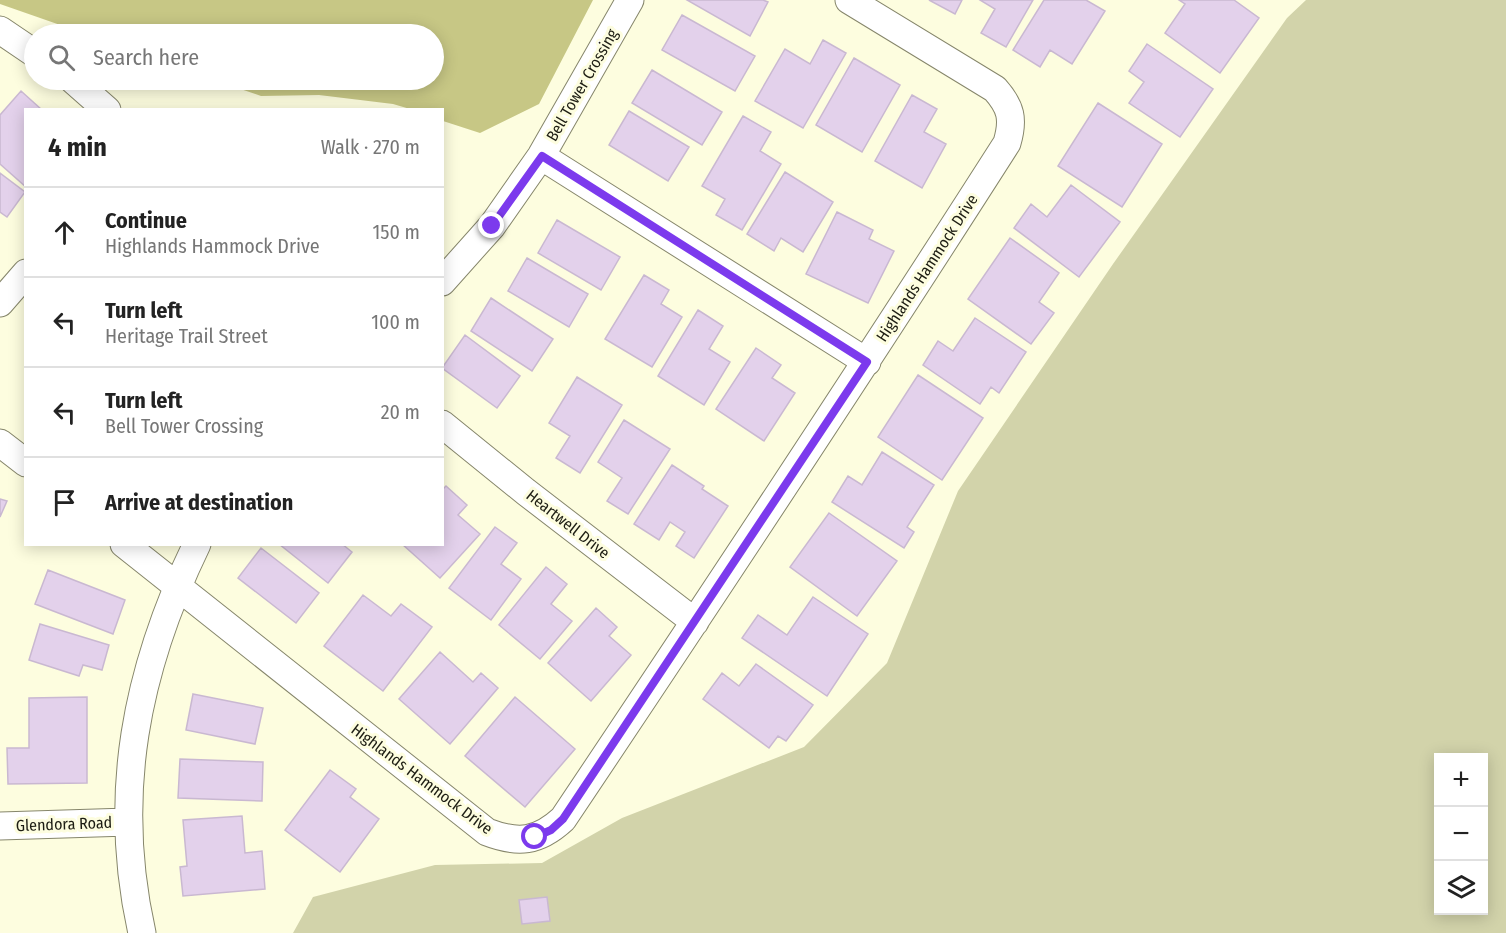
<!DOCTYPE html>
<html lang="en">
<head>
<meta charset="utf-8">
<style>
  :root { --surface:#fff; --page:#f6f6f6; --text:#222; --muted:#767676; --line:#e0e0e0 }
  body { margin:0; font-family:"Fira Sans Condensed",sans-serif; background:var(--page); color:var(--text) }
  .controls { position:absolute; right:18px; bottom:18px; display:grid; overflow:hidden; border-radius:0px; box-shadow:0 3px 15px #0003 }
  .controls button { width:54px; height:54px; display:grid; place-items:center; padding:0; border:0; border-bottom:2px solid var(--line); background:var(--surface); color:var(--text); font:30px sans-serif }
  .stop { position:absolute; width:18px; height:18px; margin:-14px; border:4px solid #7c3aed; border-radius:50%; background:#fff }
  .stop.end { background:#7c3aed; border-color:#fff; box-shadow:0 2px 6px #0008 }
  .list { margin:0; padding:0; list-style:none }
  h2 { display:flex; justify-content:space-between; align-items:center; height:78px; margin:0; padding:0 24px; font-size:26px }
  h2 small { font-size:20px; font-weight:400; color:var(--muted) }
  .list li { display:grid; grid-template-columns:39px 1fr auto; gap:18px; align-items:center; box-sizing:border-box; height:90px; padding:0 24px; border-top:2px solid var(--line) }
  .list b { display:block; font-size:22px; white-space:nowrap }
  .list p { margin:0; font-size:20px; white-space:nowrap; color:var(--muted) }
  .list em { font-size:20px; font-style:normal; color:var(--muted) }
  .icon { flex:none; width:33px; height:33px; fill:none; stroke:currentColor; stroke-width:2; stroke-linecap:round; stroke-linejoin:round }
  .map { position:relative; flex:none; width:1506px; height:933px; overflow:hidden }
  .search { position:absolute; background:var(--surface); box-shadow:0 3px 15px #0003; left:24px; top:24px; width:420px; height:66px; display:flex; align-items:center; gap:15px; box-sizing:border-box; padding:0 21px; border-radius:33px; color:var(--muted); font-size:22px }
  .panel { position:absolute; background:var(--surface); box-shadow:0 3px 15px #0003; left:24px; top:108px; width:420px; height:438px; border-radius:0px }
  .map>svg:first-child { display:block }
</style>
</head>
<body>
<div class="map">
<svg width="1506" height="933" viewBox="0 0 1506 933">
  <rect width="100%" height="100%" fill="#fdfddf"/>
  <path fill="#d2d3aa" fill-rule="evenodd" d="M1306 0H1506V933H293L313 897 435 865 542 863 622 818 804 747 887 663 958 491 1113 264 1287 18ZM1438 758H1484V910H1438Z"/>
  <path fill="#c7c785" d="M0 0H593L539 104 480 133 443 121 442 110 410 109 393 104 319 95 261 96 214 80H434V34H86L0 4Z"/>
  <path fill="#e3d1eb" stroke="#c9b8d1" stroke-width="1.5" d="M687 0H763L768 2 750 36Z
    M929 0H962L955 14Z
    M980 0H1033L1006 47 981 33 995 9Z
    M1044 0H1086L1105 11 1072 64 1050 50 1040 67 1013 50Z
    M1179 0H1234L1259 18 1220 73 1165 33 1185 4Z
    M682 15 755 56 735 91 662 50Z
    M823 40 846 53 803 128 755 101 785 49 810 64Z
    M1147 44 1213 89 1180 137 1129 103 1144 82 1129 71Z
    M854 58 900 85 862 152 816 125Z
    M652 70 722 112 702 145 632 103Z
    M21 91 42 110H26V187L0 164V115Z
    M912 95 937 109 924 132 946 144 922 188 875 161Z
    M1098 103 1162 144 1122 207 1058 166Z
    M629 111 689 147 668 181 609 145Z
    M743 116 771 132 760 151 781 164 742 230 716 215 725 199 702 186Z
    M785 172 833 202 803 252 781 238 774 251 747 234Z
    M0 173 25 192 7 217 0 212Z
    M1071 185 1120 222 1079 277 1014 228 1031 204 1047 217Z
    M837 212 873 230 869 239 894 251 868 303 806 274Z
    M557 220 620 257 601 290 538 253Z
    M1010 238 1059 273 1039 302 1054 313 1031 344 968 299Z
    M527 258 588 294 569 327 508 291Z
    M644 275 669 290 661 304 682 317 652 367 605 339Z
    M491 298 553 339 532 371 471 331Z
    M698 310 723 326 709 349 730 362 704 405 658 376Z
    M975 318 1026 352 999 393 991 387 980 404 923 365 938 341 953 351Z
    M465 335 520 376 497 408 442 368Z
    M756 348 781 365 772 378 795 393 764 441 716 409Z
    M918 375 983 418 942 480 878 437Z
    M577 377 622 405 580 473 556 458 570 436 549 423Z
    M624 420 670 449 628 514 607 501 622 478 598 462Z
    M882 452 934 485 907 527 914 532 904 548 832 502 848 476 862 485Z
    M672 465 704 486 702 489 728 506 694 558 676 546 685 532 670 522 659 540 634 524Z
    M446 486 467 505 458 515 480 534 440 578 402 544H442V490Z
    M0 499 7 501 0 517Z
    M829 513 897 561 857 616 790 567Z
    M495 527 517 543 501 564 521 579 491 620 449 588Z
    M279 544H342L352 552 328 583Z
    M261 548 319 593 296 623 238 578Z
    M546 567 567 584 551 604 572 621 540 659 499 625Z
    M48 570 125 600 113 634 35 604Z
    M363 595 391 616 401 604 432 627 383 691 324 646Z
    M813 597 868 634 827 696 742 638 758 615 787 635Z
    M596 608 617 627 609 636 631 655 591 701 548 663Z
    M40 624 109 645 102 670 83 665 79 676 29 660Z
    M440 652 473 682 481 673 498 688 450 744 399 699Z
    M756 664 813 705 786 741 778 736 769 748 703 699 722 673 739 686Z
    M193 694 263 708 255 744 186 730Z
    M87 697V783L8 784 7 748H29V698Z
    M515 697 575 749 525 807 465 756Z
    M180 759 263 762 262 801 178 798Z
    M330 770 356 789 350 797 379 819 340 872 285 830Z
    M242 816 245 853 262 851 265 889 183 896 180 867 187 866 183 820Z
    M547 897 550 921 522 924 519 900Z"/>
  <g fill="none" stroke-linecap="round" stroke-linejoin="round">
    <g stroke="#86866b" stroke-width="29">
      <path id="minor" d="M0 30 34 53
        M73 80 107 110
        M541 156 867 362
        M442 282 492 226 541 156 630 0
        M0 303 26 273
        M442 424 526 492 695 622
        M0 443 26 463
        M124 544 487 832C518 844 538 842 563 819 713 595 862 370 1007 143 1014 119 1011 107 995 89L849 0
        M0 826 128 822
        M142 933C111 795 136 670 197 544"/>
    </g>
    <use href="#minor" stroke="#fff" stroke-width="27"/>
  </g>
  <g fill="none" stroke-linecap="round" stroke-linejoin="round">
    <path stroke="#7c3aed" stroke-width="8" d="M492 226 542 156 867 362 563 819 551 830 535 837"/>
  </g>
  <g text-anchor="middle" dominant-baseline="central" stroke-width="6" stroke-linejoin="round" paint-order="stroke">
    <g font-size="16" fill="#1d1d13" stroke="#fdfddf">
      <text transform="translate(582 85) rotate(-60)">Bell Tower Crossing</text>
      <text transform="translate(927 268) rotate(-57)">Highlands Hammock Drive</text>
      <text transform="translate(568 524) rotate(38)">Heartwell Drive</text>
      <text transform="translate(422 779) rotate(37)">Highlands Hammock Drive</text>
      <text transform="translate(64 824) rotate(-2)">Glendora Road</text>
    </g>
  </g>
</svg>
<div class="controls">
<button>+</button>
<button>−</button>
<button><svg class="icon" aria-label="layers" viewBox="0 0 24 24"><path d="M12 4l9 5-9 5-9-5zM3 14l9 5 9-5"/></svg></button>
</div>
<div class="stop" style="left:535px;top:837px"></div>
<div class="stop end" style="left:492px;top:226px"></div>
<div class="search"><svg class="icon" aria-label="search" viewBox="0 0 24 24"><circle cx="10" cy="10" r="6"/><path d="M15 15l6 6"/></svg>Search here</div>
<section class="panel">
<h2>4 min<small>Walk · 270 m</small></h2>
<ul class="list">
<li><svg class="icon" aria-label="ahead" viewBox="0 0 24 24"><path d="M12 20V5M6 11l6-6 6 6"/></svg><div><b>Continue</b><p>Highlands Hammock Drive</p></div><em>150 m</em></li>
<li><svg class="icon" aria-label="left" viewBox="0 0 24 24"><path d="M17 20v-9H6M10 6l-5 5 5 5"/></svg><div><b>Turn left</b><p>Heritage Trail Street</p></div><em>100 m</em></li>
<li><svg class="icon" aria-label="left" viewBox="0 0 24 24"><path d="M17 20v-9H6M10 6l-5 5 5 5"/></svg><div><b>Turn left</b><p>Bell Tower Crossing</p></div><em>20 m</em></li>
<li><svg class="icon" aria-label="arrive" viewBox="0 0 24 24"><path d="M6 21V4h12l-3 4 3 4H6"/></svg><div><b>Arrive at destination</b></div></li>
</ul>
</section>
</div>
</body>
</html>
